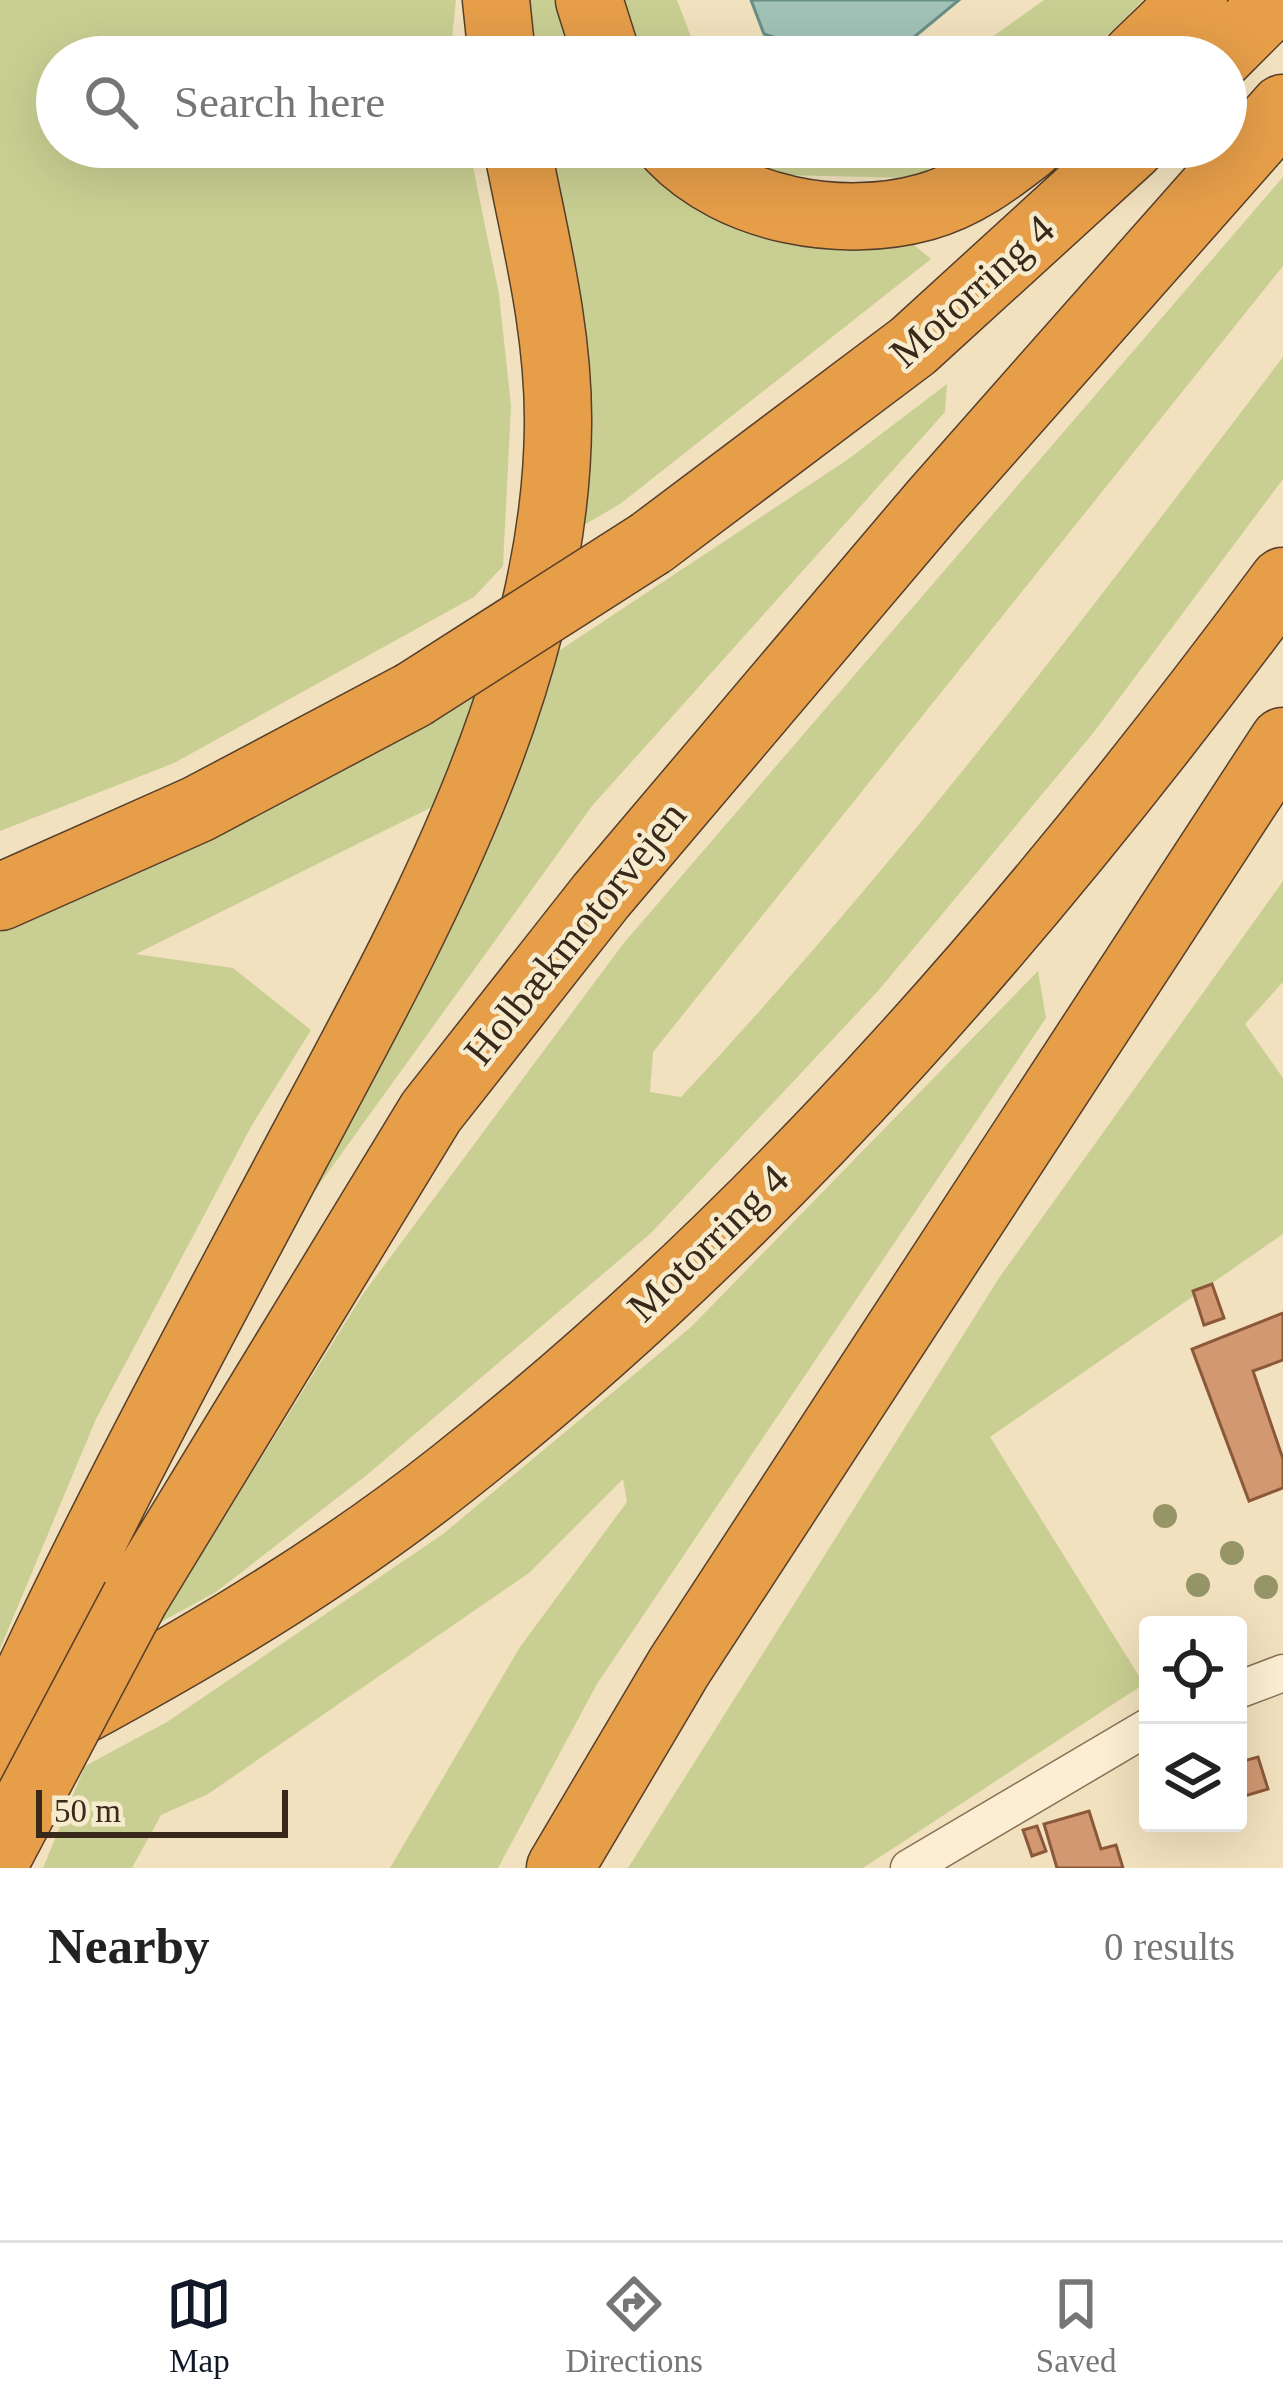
<!DOCTYPE html>
<html lang="en">
<head>
<meta charset="utf-8">
<style>
  :root { --surface:#fff; --page:#f6f6f6; --text:#222; --muted:#767676; --line:#e0e0e0; --accent:#111827 }
  body { margin:0; font-family:"Times New Roman",serif; background:var(--page); color:var(--text) }
  .controls { position:absolute; right:36px; bottom:36px; display:grid; overflow:hidden; border-radius:12px; box-shadow:0 12px 48px #0002 }
  .controls button { width:108px; height:108px; display:grid; place-items:center; padding:0; border:0; border-bottom:3px solid var(--line); background:var(--surface); color:var(--text); font:60px sans-serif }
  .scale { position:absolute; left:36px; bottom:30px; width:252px; box-sizing:border-box; padding-left:12px; border:6px solid #38291b; border-top:0; font-size:33px; line-height:42px; white-space:nowrap; color:#38291b; -webkit-text-stroke:9px #f7ebce; paint-order:stroke }
  .list { margin:0; padding:0; list-style:none }
  h2 { display:flex; justify-content:space-between; align-items:center; height:156px; margin:0; padding:0 48px; font-size:51px }
  h2 small { font-size:39px; font-weight:400; color:var(--muted) }
  .icon { flex:none; width:66px; height:66px; fill:none; stroke:currentColor; stroke-width:2; stroke-linecap:round; stroke-linejoin:round }
  .map { position:relative; flex:none; width:1283px; height:1868px; overflow:hidden }
  .search { position:absolute; background:var(--surface); box-shadow:0 12px 48px #0002; left:36px; right:36px; top:36px; height:132px; display:flex; align-items:center; gap:30px; box-sizing:border-box; padding:0 42px; border-radius:66px; color:var(--muted); font-size:45px }
  .sheet { height:372px; background:var(--surface) }
  nav { display:flex; justify-content:space-around; align-items:center; box-sizing:border-box; height:168px; border-top:3px solid var(--line); background:var(--surface); font-size:33px; color:var(--muted) }
  nav a { display:grid; justify-items:center; gap:6px }
  nav .on { color:var(--accent) }
  .map>svg:first-child { display:block }
</style>
</head>
<body>
<div class="map">
<svg width="1283" height="1868" viewBox="0 0 1283 1868">
  <rect width="100%" height="100%" fill="#f1e1be"/>
  <path fill="#c9cf92" d="M0 0H456L450 57H57V147H469L499 294 511 406 503 566 474 597 174 763 0 831Z
    M522 0H564L586 57H528Z
    M619 0H677L691 37 720 57H640L619 18Z
    M1044 0H1143L1086 57H964Z
    M541 147H631L691 207 819 245H914L931 259 620 504 572 532Z
    M732 147H959L916 178 780 175Z
    M1283 177V266L653 1052 650 1092 681 1097C899 864 1090 611 1283 357V479L1094 732 878 991 651 1233 368 1474 216 1592 159 1623 363 1294 623 944Z
    M947 384 945 412 592 806 285 1232 539 664 847 460Z
    M489 689 450 798 136 954 233 968 311 1030 252 1125 96 1419 0 1649V932L257 815Z
    M1283 881V982L1245 1024 1283 1078V1234L990 1437 1144 1684 863 1868H628L999 1278Z
    M1038 971 1046 1018 597 1684 498 1868H390L520 1647 627 1502 623 1479 529 1573 208 1794 161 1815 132 1868H43L85 1766 167 1722 443 1534 691 1327Z"/>
  <path fill="#a2c2b8" stroke="#699086" stroke-width="3" d="M751 0H959L902 47 831 55 764 34Z"/>
  <path fill="#d19872" stroke="#8b593a" stroke-width="3" d="M1212 1284 1224 1318 1204 1325 1193 1291Z
    M1283 1313V1360L1253 1371 1283 1459V1488L1249 1501 1192 1349Z
    M1238 1755 1240 1762 1258 1757 1268 1789 1238 1798Z
    M1089 1811 1101 1849 1116 1845 1123 1868H1057L1044 1824Z
    M1037 1826 1046 1851 1032 1856 1023 1830Z"/>
  <g fill="none" stroke-linecap="round" stroke-linejoin="round">
    <g stroke="#8a7156" stroke-width="39">
      <path id="street" d="M1238 1690 1283 1673
        M909 1868 1148 1727"/>
    </g>
    <g stroke="#573f2b" stroke-width="69">
      <path id="highway" d="M496 0 502 57
        M589 0 607 57
        M1135 57 1194 0
        M1219 57 1276 0
        M671 147C732 211 842 230 925 207 965 196 997 172 1029 147
        M651 543 913 346 1131 147
        M0 897 198 809 413 695
        M135 1598 431 1112 601 896 934 503 1283 108
        M0 1735C88 1541 188 1356 288 1168 408 942 556 688 558 425 559 330 535 239 517 147
        M0 1754C157 1672 314 1583 453 1473 772 1222 1042 906 1283 581
        M560 1868 679 1667 1283 741"/>
    </g>
    <use href="#street" stroke="#fbeed2" stroke-width="36"/>
    <use href="#highway" stroke="#e69e49" stroke-width="66"/>
    <g stroke="#573f2b" stroke-width="69" stroke-linecap="butt">
      <path id="highway-bridge" d="M413 695 651 543
        M0 1853 135 1598"/>
    </g>
    <use href="#highway-bridge" stroke="#e69e49" stroke-width="66"/>
  </g>
  <g fill="#959568">
    <circle cx="1165" cy="1516" r="12"/>
    <circle cx="1232" cy="1553" r="12"/>
    <circle cx="1198" cy="1585" r="12"/>
    <circle cx="1266" cy="1587" r="12"/>
  </g>
  <g text-anchor="middle" dominant-baseline="central" stroke-width="9" stroke-linejoin="round" paint-order="stroke">
    <g font-size="42" fill="#38291b" stroke="#f7ebce">
      <text transform="translate(972 291) rotate(-42)">Motorring 4</text>
      <text transform="translate(575 933) rotate(-51)">Holbækmotorvejen</text>
      <text transform="translate(708 1243) rotate(-44)">Motorring 4</text>
    </g>
  </g>
</svg>
<div class="controls">
<button><svg class="icon" aria-label="locate" viewBox="0 0 24 24"><circle cx="12" cy="12" r="6"/><path d="M12 2v4M12 18v4M2 12h4M18 12h4"/></svg></button>
<button><svg class="icon" aria-label="layers" viewBox="0 0 24 24"><path d="M12 4l9 5-9 5-9-5zM3 14l9 5 9-5"/></svg></button>
</div>
<div class="scale">50 m</div>
<div class="search"><svg class="icon" aria-label="search" viewBox="0 0 24 24"><circle cx="10" cy="10" r="6"/><path d="M15 15l6 6"/></svg>Search here</div>
</div>
<section class="sheet">
<h2>Nearby<small>0 results</small></h2>
<ul class="list">
</ul>
</section>
<nav>
<a class="on"><svg class="icon" aria-label="map" viewBox="0 0 24 24"><path d="M3 6l6-2 6 2 6-2v14l-6 2-6-2-6 2zM9 4v14M15 6v14"/></svg>Map</a>
<a><svg class="icon" aria-label="directions" viewBox="0 0 24 24"><path d="M12 3l9 9-9 9-9-9zM9 14v-3h6M13 9l2 2-2 2"/></svg>Directions</a>
<a><svg class="icon" aria-label="saved" viewBox="0 0 24 24"><path d="M7 4h10v16l-5-4-5 4z"/></svg>Saved</a>
</nav>
</body>
</html>
